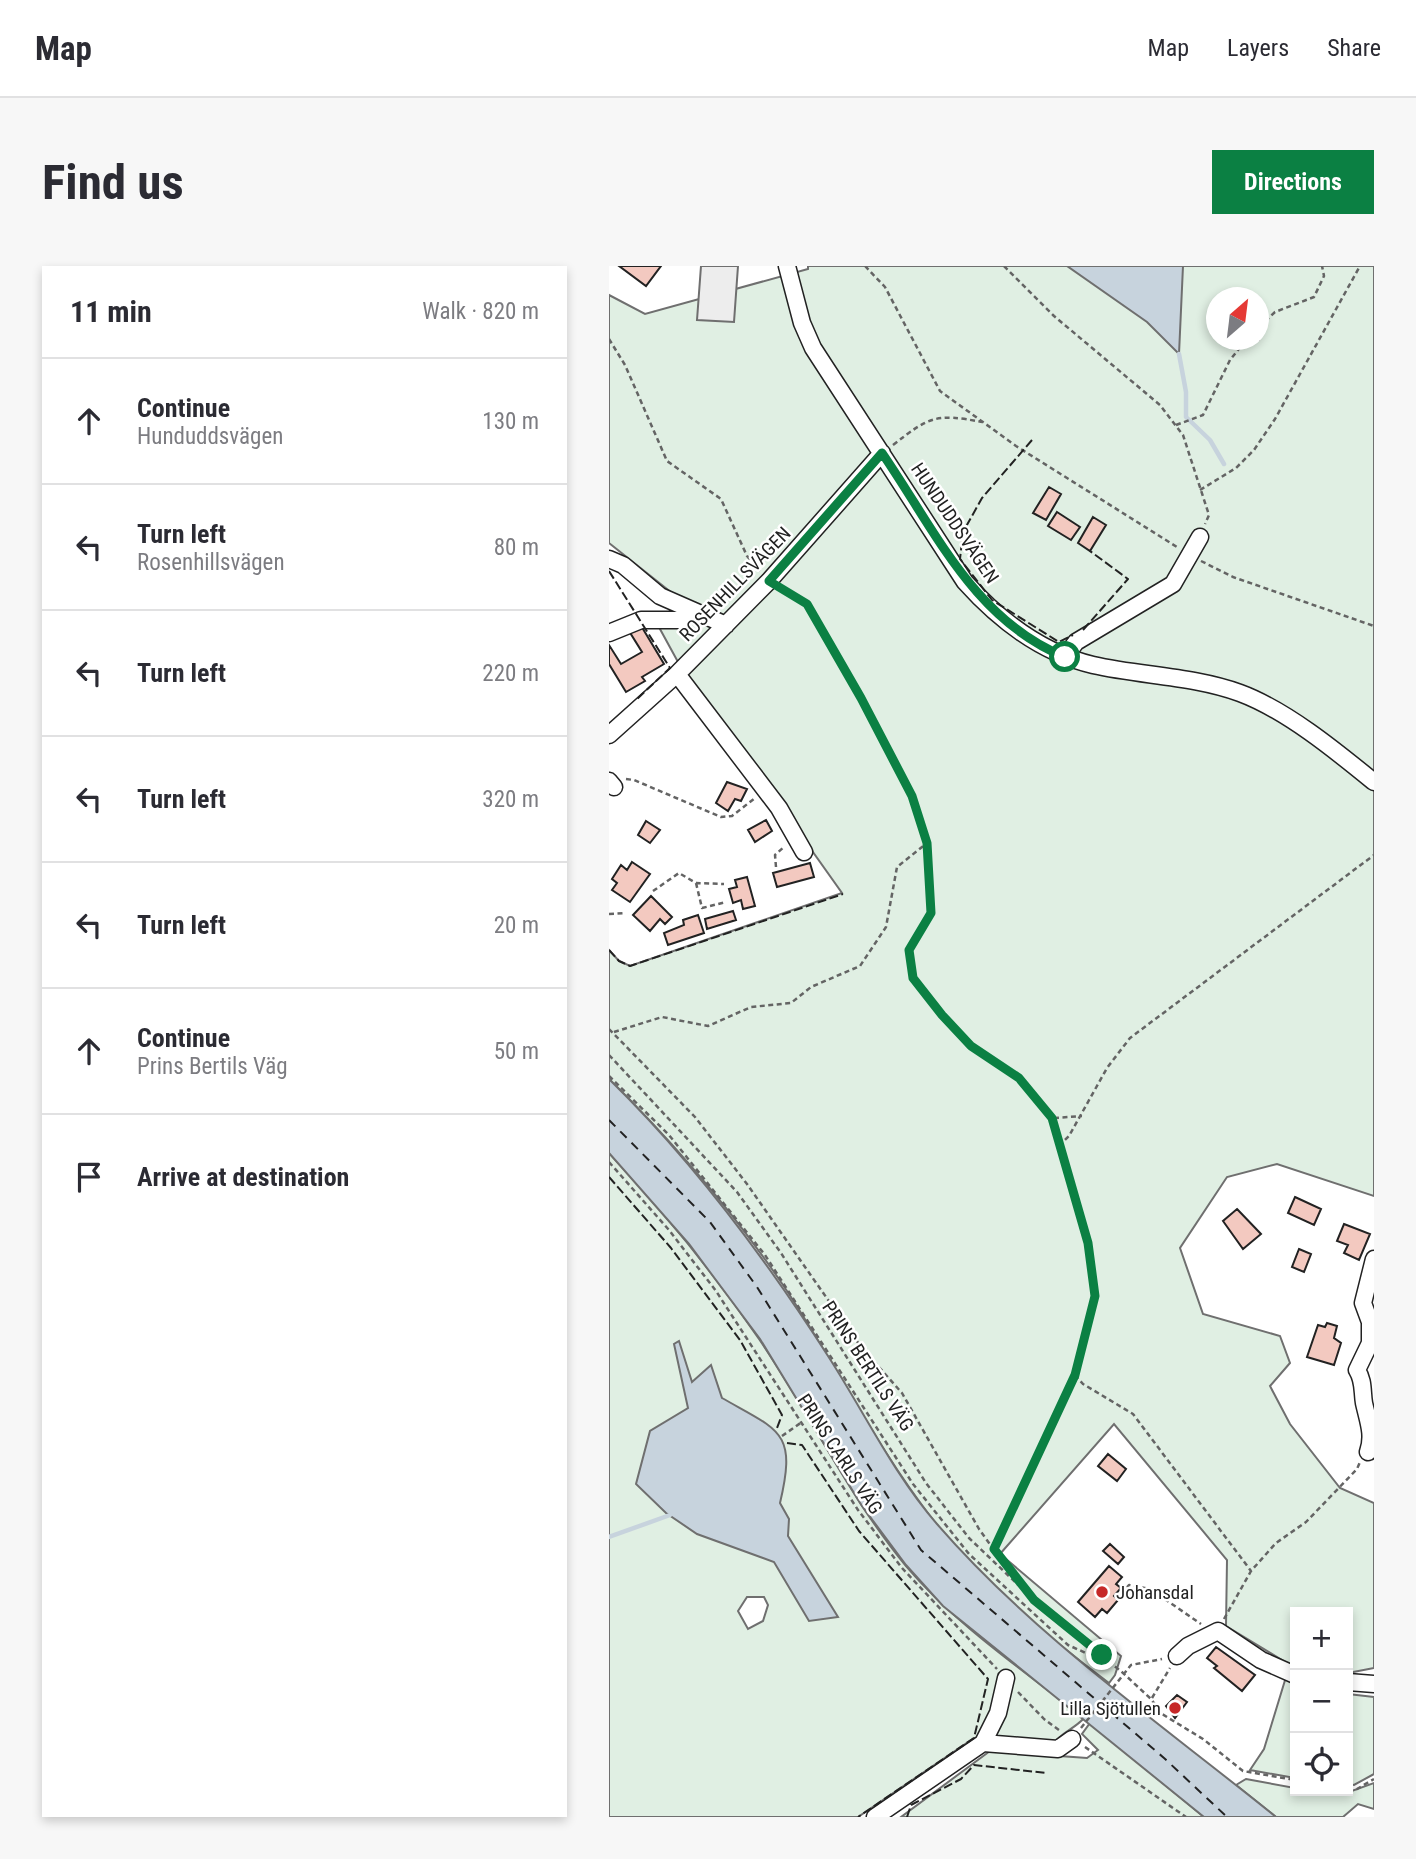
<!DOCTYPE html>
<html lang="en">
<head>
<meta charset="utf-8">
<style>
  :root { --surface:#fff; --page:#f7f7f7; --text:#2b2b33; --muted:#7c7c81; --line:#e1e1e2; --accent:#0b8043 }
  body { margin:0; font-family:"Roboto Condensed",sans-serif; background:var(--page); color:var(--text) }
  .controls { position:absolute; right:21px; bottom:21px; display:grid; overflow:hidden; border-radius:0px; box-shadow:0 4px 10px #0003 }
  .controls button { width:63px; height:63px; display:grid; place-items:center; padding:0; border:0; border-bottom:2px solid var(--line); background:var(--surface); color:var(--text); font:35px sans-serif }
  .compass { position:absolute; left:597px; top:21px; width:63px; height:63px; border-radius:50%; background:var(--surface); box-shadow:0 4px 10px #0003; rotate:28deg }
  .stop { position:absolute; width:21px; height:21px; margin:-16px; border:5px solid #0b8043; border-radius:50%; background:#fff }
  .stop.end { background:#0b8043; border-color:#fff; box-shadow:0 2px 7px #0008 }
  .list { margin:0; padding:0; list-style:none }
  h2 { display:flex; justify-content:space-between; align-items:center; height:91px; margin:0; padding:0 28px; font-size:30px }
  h2 small { font-size:23px; font-weight:400; color:var(--muted) }
  .list li { display:grid; grid-template-columns:46px 1fr auto; gap:21px; align-items:center; box-sizing:border-box; height:126px; padding:0 28px; border-top:2px solid var(--line) }
  .list b { display:block; font-size:26px; white-space:nowrap }
  .list p { margin:0; font-size:23px; white-space:nowrap; color:var(--muted) }
  .list em { font-size:23px; font-style:normal; color:var(--muted) }
  .icon { flex:none; width:38px; height:38px; fill:none; stroke:currentColor; stroke-width:2; stroke-linecap:round; stroke-linejoin:round }
  .map { position:relative; flex:none; width:765px; height:1551px; overflow:hidden; border-radius:0px }
  header { display:flex; align-items:center; gap:42px; box-sizing:border-box; height:98px; padding:0 35px; background:var(--surface); border-bottom:2px solid var(--line) }
  header strong { font-size:33px }
  nav { display:flex; gap:38px; margin-inline-start:auto; font-size:24px }
  .intro { display:flex; align-items:center; justify-content:space-between; box-sizing:border-box; height:168px; padding:0 42px }
  h1 { margin:0; font-size:49px }
  .button { padding:18px 32px; border-radius:0px; background:var(--accent); color:#fff; font-size:24px; font-weight:700 }
  main { display:flex; gap:42px; padding:0 42px }
  aside { flex:1; background:var(--surface); border-radius:0px; box-shadow:0 4px 10px #0003 }
  .map>svg:first-child { display:block }
</style>
</head>
<body>
<header>
<strong>Map</strong>
<nav><a>Map</a><a>Layers</a><a>Share</a></nav>
</header>
<div class="intro"><h1>Find us</h1><a class="button">Directions</a></div>
<main>
<aside>
<h2>11 min<small>Walk · 820 m</small></h2>
<ul class="list">
<li><svg class="icon" aria-label="ahead" viewBox="0 0 24 24"><path d="M12 20V5M6 11l6-6 6 6"/></svg><div><b>Continue</b><p>Hunduddsvägen</p></div><em>130 m</em></li>
<li><svg class="icon" aria-label="left" viewBox="0 0 24 24"><path d="M17 20v-9H6M10 6l-5 5 5 5"/></svg><div><b>Turn left</b><p>Rosenhillsvägen</p></div><em>80 m</em></li>
<li><svg class="icon" aria-label="left" viewBox="0 0 24 24"><path d="M17 20v-9H6M10 6l-5 5 5 5"/></svg><div><b>Turn left</b></div><em>220 m</em></li>
<li><svg class="icon" aria-label="left" viewBox="0 0 24 24"><path d="M17 20v-9H6M10 6l-5 5 5 5"/></svg><div><b>Turn left</b></div><em>320 m</em></li>
<li><svg class="icon" aria-label="left" viewBox="0 0 24 24"><path d="M17 20v-9H6M10 6l-5 5 5 5"/></svg><div><b>Turn left</b></div><em>20 m</em></li>
<li><svg class="icon" aria-label="ahead" viewBox="0 0 24 24"><path d="M12 20V5M6 11l6-6 6 6"/></svg><div><b>Continue</b><p>Prins Bertils Väg</p></div><em>50 m</em></li>
<li><svg class="icon" aria-label="arrive" viewBox="0 0 24 24"><path d="M6 21V4h12l-3 4 3 4H6"/></svg><div><b>Arrive at destination</b></div></li>
</ul>
</aside>
<div class="map">
<svg width="765" height="1551" viewBox="0 0 765 1551">
  <rect width="100%" height="100%" fill="#fff"/>
  <path fill="#e0efe3" stroke="#6f6f6f" stroke-width="2" fill-rule="evenodd" d="M199 0H765V930L668 898 618 911 571 982 594 1048 671 1070 681 1097 661 1120 681 1158 731 1222 765 1237V1402L739 1407V1346H686V1402L617 1360 618 1294 505 1158 391 1288 512 1390 506 1409 500 1417C437 1370 374 1317 325 1255 270 1185 229 1103 180 1028 128 950 67 879 0 813V684L10 695 21 700 233 627 69 396 51 363 83 343 0 277V29L36 48 199 3ZM608 32H650V74H608Z
    M0 887C54 945 105 1007 150 1073 201 1147 239 1230 297 1300 347 1359 414 1404 475 1452 466 1463 450 1467 444 1479L365 1472 249 1551H0ZM138 1331H155L159 1339 154 1355 139 1363 129 1345Z
    M677 1411 686 1414V1512L641 1504 655 1483Z
    M739 1428 765 1431V1508L745 1519 739 1518Z
    M481 1457 595 1551H292L381 1485 478 1492 489 1484 473 1468Z
    M637 1513 686 1522V1525L740 1526 765 1517V1543L749 1538 734 1551H667L627 1519Z"/>
  <path fill="#ededed" stroke="#6f6f6f" stroke-width="2" d="M92 0H129L125 56 88 54Z"/>
  <path fill="#c7d3dd" stroke="#6f6f6f" stroke-width="2" d="M458 0H574L570 88 538 56Z
    M0 813C85 896 155 990 219 1090 254 1144 285 1209 328 1258 426 1371 551 1457 667 1551H595L334 1340 297 1299 253 1240 151 1073 80 978 0 887Z
    M70 1075 83 1116 102 1099 113 1132C171 1165 188 1165 171 1237L180 1253 179 1270 229 1351 200 1355 165 1296 88 1268 57 1247 27 1218 41 1165 79 1142 65 1078Z"/>
  <g fill="none" stroke-linecap="round" stroke-linejoin="round">
    <path stroke="#c7d3dd" stroke-width="4.5" d="M570 88 577 126V151L601 174 615 198
      M0 1271 61 1249"/>
    <path stroke="#222" stroke-width="2" stroke-dasharray="9 7" stroke-linecap="butt" d="M0 854 101 956 148 1021 312 1284 555 1492 618 1551"/>
  </g>
  <path fill="#f3c9c0" stroke="#222" stroke-width="2" d="M10 0H52L37 20Z
    M440 221 452 228 437 254 424 247Z
    M448 246 471 261 462 274 439 260Z
    M484 251 497 259 481 285 469 277Z
    M31 358 55 398 33 411 36 415 17 426 0 398V379L12 398 33 386 20 365Z
    M118 516 138 523 132 535 126 533 119 545 107 537Z
    M157 554 163 565 146 576 139 564Z
    M37 555 51 564 41 577 29 569Z
    M23 596 41 608 21 636 3 624 8 617 3 613 12 599 18 604Z
    M201 597 205 611 168 621 164 607Z
    M138 611 146 640 134 643 132 634 124 637 120 623 128 621 126 614Z
    M42 630 63 651 56 658 51 653 41 665 24 649Z
    M124 645 127 654 98 663 96 653Z
    M89 649 95 667 59 679 55 667 75 659 74 654Z
    M686 931 712 943 705 959 679 947Z
    M628 943 652 968 634 983 614 955Z
    M735 958 761 968 750 994 735 987 739 979 728 975Z
    M690 983 702 988 695 1006 683 1001Z
    M718 1057 728 1060 725 1072 732 1077 725 1099 698 1091 709 1059 716 1061Z
    M499 1188 517 1203 508 1215 489 1200Z
    M501 1278 515 1291 509 1298 494 1285Z
    M500 1300 513 1311 507 1318 512 1322 505 1330 509 1334 498 1347 493 1343 486 1351 469 1336Z
    M607 1381 646 1409 633 1425 605 1402 608 1400 598 1392Z
    M568 1429 578 1436 566 1452 557 1440Z"/>
  <g fill="none" stroke-linecap="round" stroke-linejoin="round">
    <g stroke="#222" stroke-width="19">
      <path id="minor" d="M178 0 193 57 204 82 356 316C391 355 432 387 484 399 533 410 584 410 631 427 677 444 727 485 765 516
        M0 293 14 299 51 330 117 359
        M0 367 32 354H71L81 345
        M456 391 467 376 564 318 591 271
        M68 408 170 542 195 586
        M0 469 68 408 160 315 273 187
        M0 515 5 521
        M759 1186C765 1169 759 1155 755 1137 753 1125 755 1115 748 1104L761 1077V1056L754 1037 765 993
        M568 1390 579 1380 609 1365 652 1394 686 1409
        M739 1416 765 1418
        M374 1477 389 1447 397 1412
        M266 1551 374 1477 449 1483 463 1473"/>
    </g>
    <path stroke="#646464" stroke-width="2.5" stroke-dasharray="5 3.5" stroke-linecap="butt" d="M256 0 276 21 331 125 407 180 568 281
      M395 0 445 50 551 139 574 169 600 249 596 258
      M650 61 666 46 705 31 715 10 713 0
      M0 73 16 99 58 195 112 233 138 290 151 305
      M567 159 594 149 621 94 637 74
      M284 179C320 151 326 147 373 156
      M591 224 627 202 645 184 666 153 751 0
      M592 295 624 311 765 360
      M172 323 198 338 252 432 303 530 318 577 322 647 300 684 304 712 333 749 362 780 410 812 443 852 479 977 486 1030 466 1109 385 1283
      M17 513 25 514 112 551 123 550 146 532
      M167 601 166 589 176 580
      M87 617 93 642 117 636
      M44 625 70 607 87 617 115 618
      M0 648 16 647
      M0 763 86 851 138 918 252 1081 293 1127 370 1263 408 1316
      M5 766 53 751 99 760 142 741 182 737 202 721 251 700 277 661 288 601 318 577
      M0 789 128 926 172 987 317 1217 360 1272 425 1334 514 1407 542 1433 553 1448 594 1473 634 1505 686 1514
      M0 810 60 869 156 989 304 1218 360 1288 459 1379 488 1392 493 1389
      M445 852 473 850
      M450 880 460 870 498 802 521 772 765 589
      M0 896 60 964 107 1025 249 1244 293 1302 388 1403
      M466 1109 474 1118 524 1148 642 1305
      M173 1170 193 1156
      M512 1328 520 1319 541 1323 592 1358
      M615 1353 642 1305 667 1277 697 1256 748 1203 751 1196
      M409 1426 435 1453 450 1464
      M543 1432 561 1402
      M472 1462 522 1399 553 1393
      M476 1481 577 1551
      M739 1523H748L765 1513"/>
    <use href="#minor" stroke="#fff" stroke-width="16"/>
    <path stroke="#222" stroke-width="2" stroke-dasharray="9 3.5" stroke-linecap="butt" d="M423 174 373 232 354 266 351 293 383 334 450 376 464 369
      M0 305 61 402 28 433
      M474 364 519 313 481 285
      M0 684 10 695 21 700 234 628
      M0 911 62 982 131 1074 173 1149 168 1162
      M178 1177 193 1179 250 1265 379 1413 365 1472 249 1551
      M298 1551 302 1539 352 1513 365 1499 437 1507"/>
  </g>
  <g fill="none" stroke-linecap="round" stroke-linejoin="round">
    <path stroke="#0b8043" stroke-width="9" d="M456 391C365 354 326 264 273 187L160 315 198 338 252 432 303 530 318 577 322 647 300 684 304 712 333 749 362 780 410 812 443 852 479 977 486 1030 466 1109 385 1283 425 1334 493 1389"/>
  </g>
  <g fill="#c62828" stroke="#fff" stroke-width="2.5">
    <circle cx="493" cy="1326" r="7"/>
    <circle cx="566" cy="1442" r="7"/>
  </g>
  <g text-anchor="middle" dominant-baseline="central" stroke-width="5" stroke-linejoin="round" paint-order="stroke">
    <g font-size="19" fill="#222" stroke="#fff">
      <text transform="translate(346 257) rotate(56)">HUNDUDDSVÄGEN</text>
      <text transform="translate(126 318) rotate(-46)">ROSENHILLSVÄGEN</text>
      <text transform="translate(259 1100) rotate(57)">PRINS BERTILS VÄG</text>
      <text transform="translate(231 1188) rotate(57)">PRINS CARLS VÄG</text>
    </g>
    <g font-size="19" fill="#222" stroke="#fff" text-anchor="start">
      <text x="507" y="1326">Johansdal</text>
      <text x="552" y="1442" text-anchor="end">Lilla Sjötullen</text>
    </g>
  </g>
</svg>
<div class="controls">
<button>+</button>
<button>−</button>
<button><svg class="icon" aria-label="locate" viewBox="0 0 24 24"><circle cx="12" cy="12" r="6"/><path d="M12 2v4M12 18v4M2 12h4M18 12h4"/></svg></button>
</div>
<svg class="compass" viewBox="-18 -18 36 36"><path d="M0-13l5 13h-10z" fill="#e53935"/><path d="M0 13l5-13h-10z" fill="#7c7c81"/></svg>
<div class="stop" style="left:456px;top:391px"></div>
<div class="stop end" style="left:493px;top:1389px"></div>
</div>
</main>
</body>
</html>
